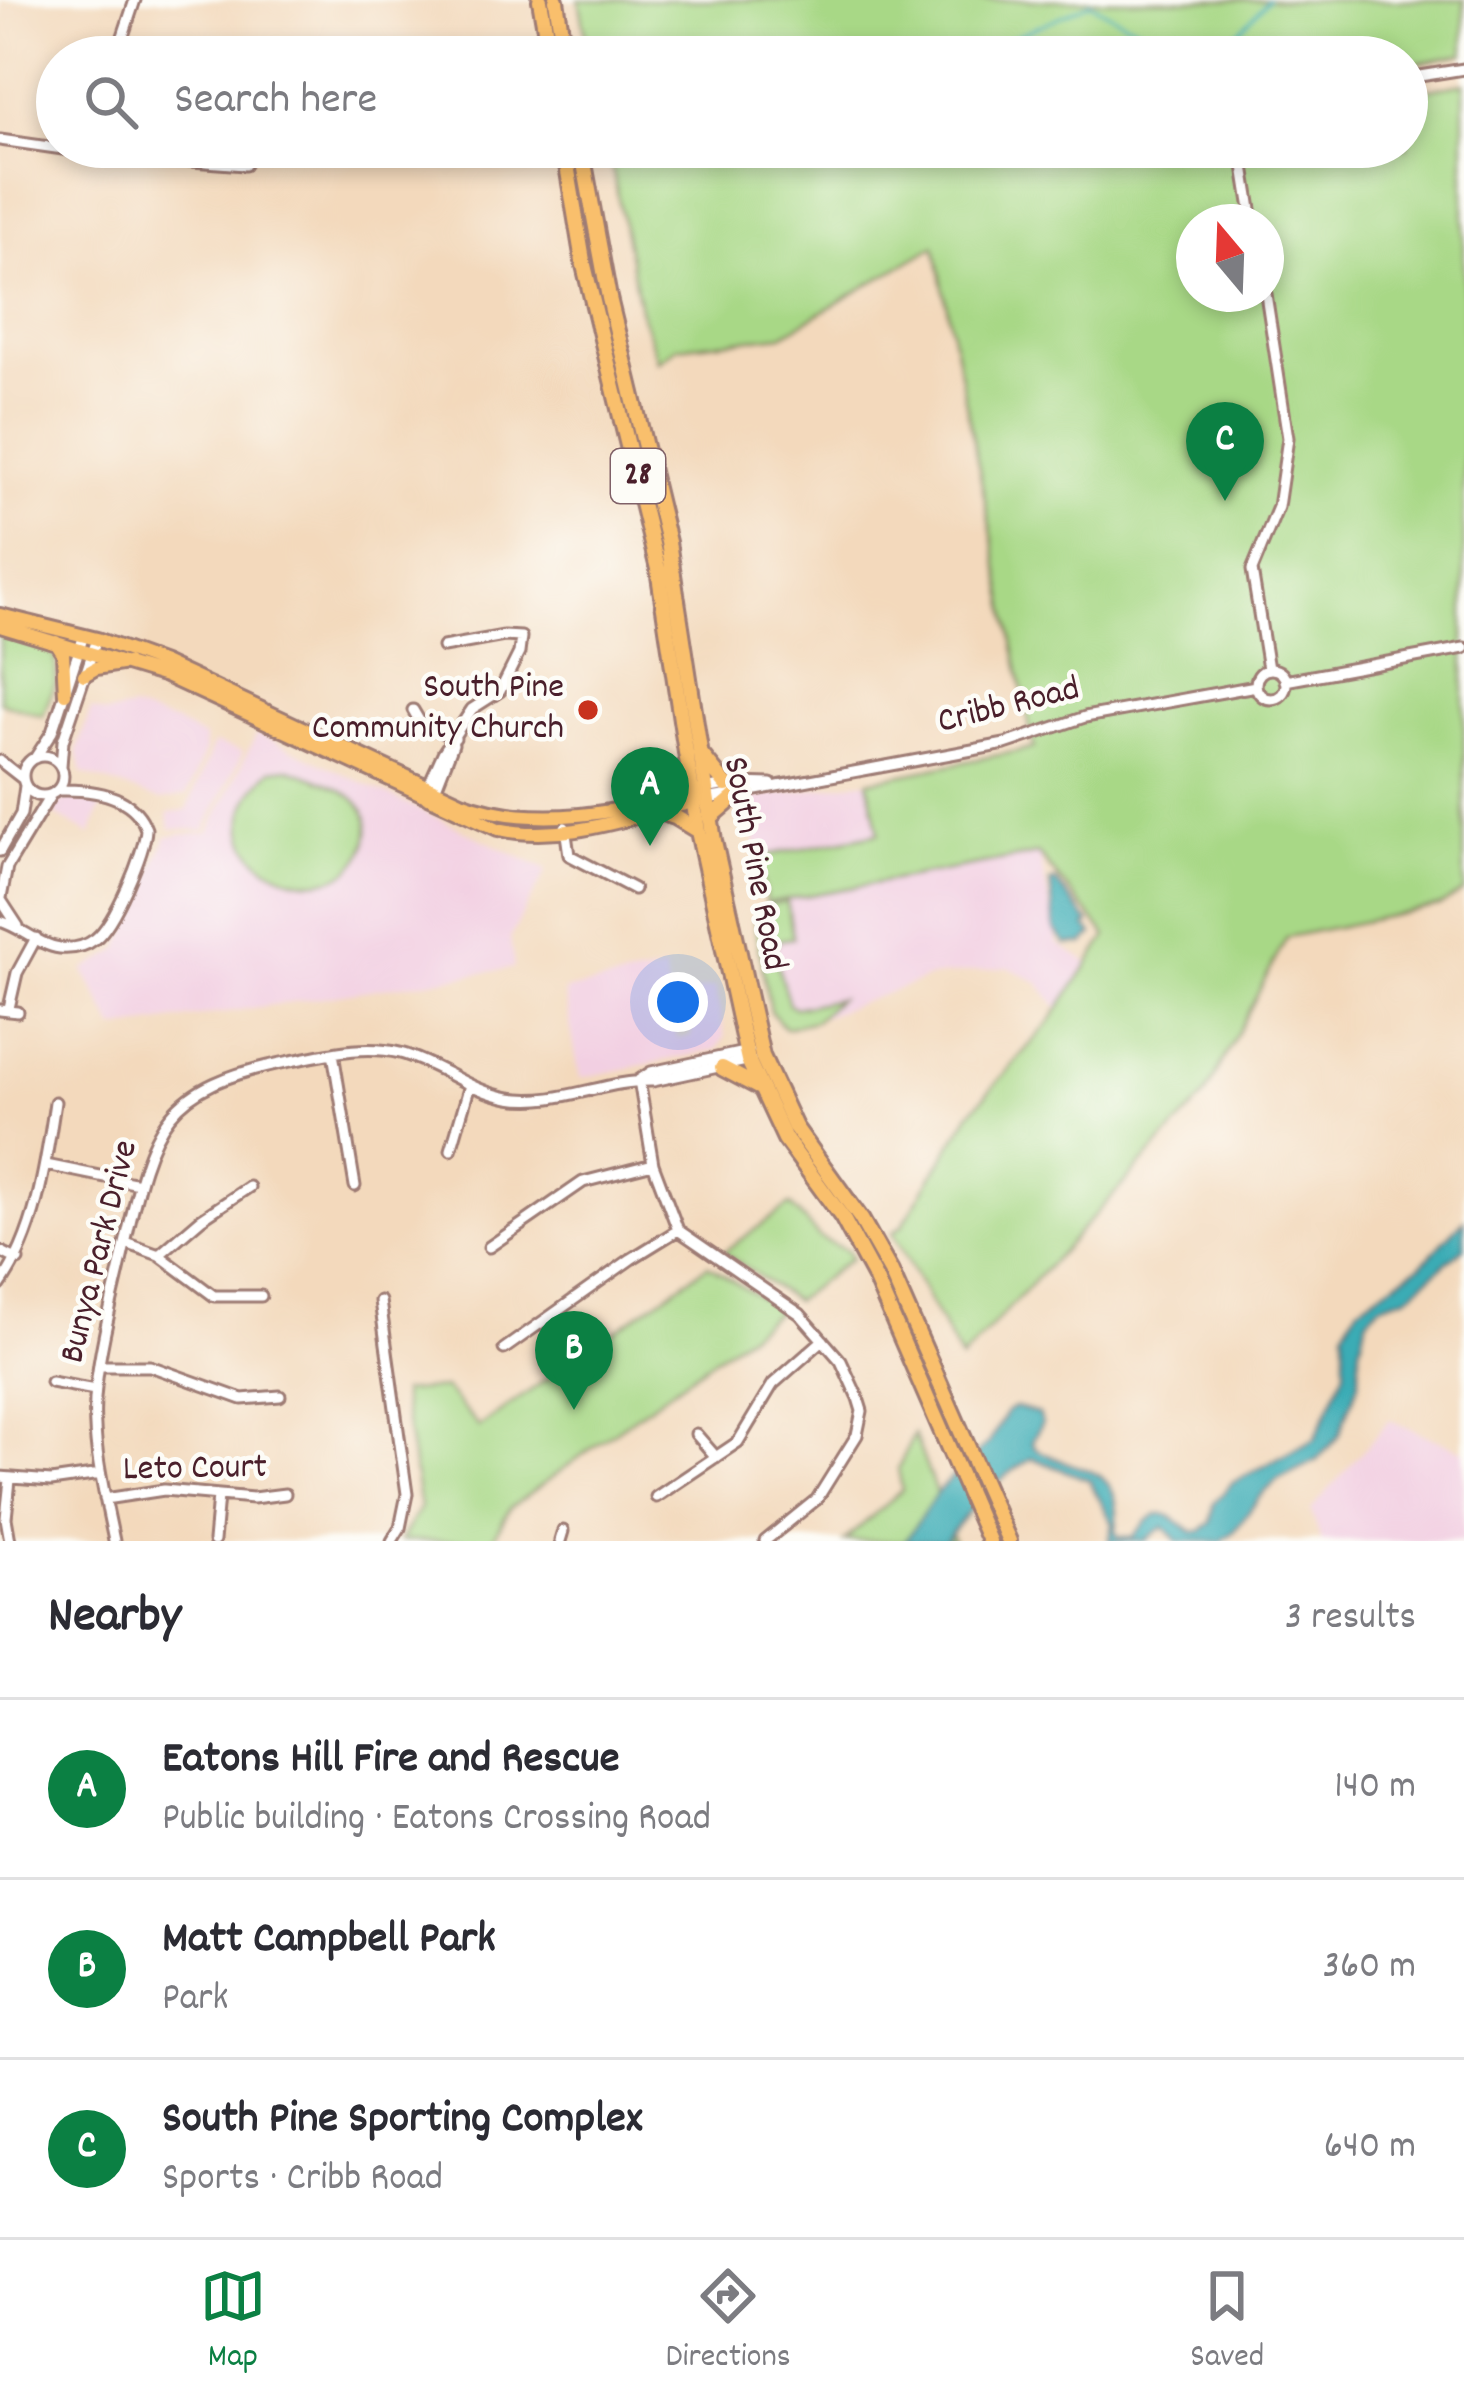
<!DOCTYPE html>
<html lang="en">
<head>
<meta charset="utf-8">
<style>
  :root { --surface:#fff; --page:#f2f2f3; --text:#2b2b33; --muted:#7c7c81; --line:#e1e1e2; --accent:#0b8043 }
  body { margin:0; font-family:Dekko,sans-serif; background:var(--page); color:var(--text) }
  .compass { position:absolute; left:1176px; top:204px; width:108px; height:108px; border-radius:50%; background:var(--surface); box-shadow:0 6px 18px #0003; rotate:341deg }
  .you { position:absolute; left:678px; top:1002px; width:42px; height:42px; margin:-30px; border:9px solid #fff; border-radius:50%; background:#1a73e8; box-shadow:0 0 0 18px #1a73e833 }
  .badge { display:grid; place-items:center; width:78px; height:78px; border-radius:50%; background:var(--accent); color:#fff; font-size:39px; font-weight:700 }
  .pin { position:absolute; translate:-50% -99px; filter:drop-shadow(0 3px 6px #0008) }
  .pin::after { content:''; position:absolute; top:63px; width:42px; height:36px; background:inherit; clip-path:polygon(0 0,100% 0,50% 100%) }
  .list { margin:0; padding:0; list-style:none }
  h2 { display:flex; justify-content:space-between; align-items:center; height:156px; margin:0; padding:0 48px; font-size:51px }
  h2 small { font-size:39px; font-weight:400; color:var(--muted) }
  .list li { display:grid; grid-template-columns:78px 1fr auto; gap:36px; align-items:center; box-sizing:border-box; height:180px; padding:0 48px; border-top:3px solid var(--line) }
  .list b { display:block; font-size:45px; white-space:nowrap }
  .list p { margin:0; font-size:39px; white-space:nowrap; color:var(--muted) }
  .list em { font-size:39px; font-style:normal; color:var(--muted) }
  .icon { flex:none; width:66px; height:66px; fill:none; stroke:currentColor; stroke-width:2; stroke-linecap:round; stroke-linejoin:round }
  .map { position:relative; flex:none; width:1464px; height:1541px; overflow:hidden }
  .search { position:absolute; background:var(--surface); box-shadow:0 6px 18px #0003; left:36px; right:36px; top:36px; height:132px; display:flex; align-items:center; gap:30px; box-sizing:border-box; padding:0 42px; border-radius:66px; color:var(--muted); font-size:45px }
  .sheet { height:696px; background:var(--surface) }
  nav { display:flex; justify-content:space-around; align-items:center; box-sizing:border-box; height:168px; border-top:3px solid var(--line); background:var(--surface); font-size:33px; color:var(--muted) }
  nav a { display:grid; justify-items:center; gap:6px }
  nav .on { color:var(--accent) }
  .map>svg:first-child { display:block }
</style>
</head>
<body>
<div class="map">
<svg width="1464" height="1541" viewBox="0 0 1464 1541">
  <rect width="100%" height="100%" fill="#fdfcf7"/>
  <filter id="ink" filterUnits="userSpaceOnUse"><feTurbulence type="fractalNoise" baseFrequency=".00833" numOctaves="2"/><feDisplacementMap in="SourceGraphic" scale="24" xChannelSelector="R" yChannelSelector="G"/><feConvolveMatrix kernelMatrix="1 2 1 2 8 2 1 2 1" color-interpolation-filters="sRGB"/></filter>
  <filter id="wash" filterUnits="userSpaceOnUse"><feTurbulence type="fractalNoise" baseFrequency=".004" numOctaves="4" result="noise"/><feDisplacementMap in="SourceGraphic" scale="48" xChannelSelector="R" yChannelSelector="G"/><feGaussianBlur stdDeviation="2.7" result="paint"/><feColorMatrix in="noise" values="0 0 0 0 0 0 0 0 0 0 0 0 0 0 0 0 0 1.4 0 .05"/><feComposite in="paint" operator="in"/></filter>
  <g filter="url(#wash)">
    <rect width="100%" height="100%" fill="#f3d9bc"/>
    <path fill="#f2cfe2" d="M91 709 106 714 132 709 176 723 204 738 205 751 187 795 161 800 82 773 77 750Z
      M257 733 547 870 510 938 514 968 115 1029 84 970 119 950 167 836 209 832Z
      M214 743 243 752 205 830 170 829 168 813 187 810Z
      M868 781 880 833 759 857 746 799Z
      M74 798 102 805 91 835 52 813 61 802Z
      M1039 854 1058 944 1089 963 1058 1008 1038 982 1008 967 931 977 798 1026 757 925 766 903Z
      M664 970 677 1039 692 1036 684 994 715 987 725 1037 716 1050 580 1078 564 991Z
      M1390 1420 1464 1451V1541H1321L1311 1510Z"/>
    <path fill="#a8d886" stroke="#797c58" stroke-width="3" fill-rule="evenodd" d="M579 0H1464V54L1407 65V57H590Z
      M1464 83V891L1440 906 1287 937 1204 1097 961 1360 892 1233 902 1226 971 1112 1050 1022 1107 936 1038 854 766 903 759 857 879 833 868 781 1034 748 935 246 782 335 677 347 658 362 640 309 608 147H1407V93ZM1194 222H1266V294H1194Z
      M0 633 46 647 56 658V681L43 716 0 702Z
      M288 768C322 782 378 793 367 840 347 928 176 862 271 770Z
      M787 901 793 938 779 940 773 951 789 1004 795 1008 838 999 815 1021 785 1028 770 1011 754 921 766 905Z
      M790 1205 820 1238 847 1251 851 1258 795 1301 723 1252Z
      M708 1265 780 1310 510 1508 492 1541H400L420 1507 401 1392 444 1388 479 1427Z
      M914 1434 954 1541H844L902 1490 898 1469Z"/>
    <path fill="#3bacb5" stroke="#426670" stroke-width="3" d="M1055 881 1089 923 1086 926 1093 934 1084 944H1066L1055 930 1050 882Z
      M1464 1220V1248L1407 1296 1380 1305 1367 1319 1360 1348 1359 1382 1339 1436 1317 1460 1278 1480 1259 1498 1234 1532 1221 1541H1178L1164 1527 1146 1541H1109L1113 1524 1089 1480 1032 1458C998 1479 969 1508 945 1541H905L939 1490 990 1441 1007 1411 1016 1407 1038 1414 1042 1423 1032 1442 1035 1448C1080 1476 1125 1461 1116 1533L1119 1537H1133C1158 1506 1162 1508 1192 1532H1201L1211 1522 1214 1503 1232 1483 1315 1439 1345 1370 1344 1330 1359 1306 1421 1265Z"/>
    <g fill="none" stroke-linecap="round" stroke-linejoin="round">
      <path stroke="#3bacb5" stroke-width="3" d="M969 57 1091 3C1122 23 1200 61 1235 35 1247 26 1257 11 1268 0"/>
    </g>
  </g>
  <g filter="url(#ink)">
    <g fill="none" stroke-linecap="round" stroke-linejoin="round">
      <g stroke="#9e7c74" stroke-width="15">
        <path id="minor" d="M116 57 135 0
          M1407 78 1464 69
          M0 140 98 154 245 165
          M1241 147 1253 222
          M1266 294 1288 438 1278 507 1252 570 1268 669
          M1256 684a15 15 0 1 1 30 0a15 15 0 1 1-30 0Z
          M1285 681 1464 648
          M413 710 420 722 455 738
          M23 776a20 20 0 1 1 40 0a20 20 0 1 1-40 0Z
          M35 758 52 732 84 635
          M0 761 23 779
          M61 766 63 741 97 639
          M428 786 443 753 472 709 500 691 519 653 521 637 504 636 443 647
          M705 789 737 783 771 784
          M435 790 453 744
          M707 799 1005 744 1085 717 1256 686
          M565 827 569 855 634 889
          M0 851 21 814 25 786
          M1 898 7 867 50 796
          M1 900 18 926
          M0 921C21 927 38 945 60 948 72 949 85 947 95 939 114 925 145 852 146 829 134 794 91 789 58 790
          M9 1008 17 973 36 938
          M0 1010 18 1012
          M333 1053 355 1186
          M639 1080 653 1164 678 1230 800 1314 841 1361 858 1398 862 1411 857 1435 817 1499 765 1541
          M639 1080 651 1072 749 1051
          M451 1150 470 1085
          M46 1165 139 1184
          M126 1243 159 1255 214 1296H261
          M489 1247 583 1182 653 1164
          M0 1251 18 1260
          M159 1255 201 1219 249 1187
          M0 1285C36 1235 46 1163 55 1102
          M380 1301 407 1494 400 1528 392 1541
          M504 1349 631 1259 678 1230
          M99 1366H150L242 1399 280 1396
          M51 1382 95 1390
          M696 1434 716 1457
          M0 1477 51 1481 100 1474
          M656 1497 738 1442 773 1384 823 1340
          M105 1499 164 1490 253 1498 285 1494
          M10 1541 6 1518 10 1480
          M114 1541C104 1491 90 1439 96 1387 101 1339 115 1291 125 1244 152 1124 162 1086 291 1061 327 1054 364 1044 400 1053 438 1063 469 1091 509 1098 560 1106 604 1080 653 1081L751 1060
          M214 1541 218 1496
          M560 1541 563 1531"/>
      </g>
      <g stroke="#9e7c74" stroke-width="18">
        <path id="major" d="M0 615 97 639 163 663 461 802C536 831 624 811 700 791
          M0 626 166 676 498 829C568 844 636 814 703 800
          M56 642 63 653 65 694
          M84 675 96 668 127 663"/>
      </g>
      <g stroke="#9e7c74" stroke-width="20">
        <path id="highway" d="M540 0 550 57
          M556 0 565 57
          M564 147 583 261 658 569 698 831 748 1060 785 1139 842 1217 876 1280 989 1541
          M581 147 609 298 668 542 714 841 762 1056 795 1127 861 1219 891 1272 1009 1541
          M700 753 726 785
          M659 799 688 771
          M655 811 675 817 698 831
          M710 818 738 794
          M722 1068 758 1087"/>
      </g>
      <use href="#minor" stroke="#fff" stroke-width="9"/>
      <use href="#major" stroke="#f9bf6c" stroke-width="12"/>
      <use href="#highway" stroke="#f9bf6c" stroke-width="14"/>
    </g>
  </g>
  <circle fill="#c8321e" stroke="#fdfcf7" stroke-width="4.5" cx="588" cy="710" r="12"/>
  <g text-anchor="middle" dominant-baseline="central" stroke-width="9" stroke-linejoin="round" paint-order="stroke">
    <rect fill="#fdfcf7" stroke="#806168" stroke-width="3" x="611" y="449" width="54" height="54" rx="9"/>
    <g font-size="33" font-weight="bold" fill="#4a1f2b">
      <text x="638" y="476">28</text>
    </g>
    <g font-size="36" fill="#4a1f2b" stroke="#fdfcf7" text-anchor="end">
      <text x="564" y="689">South Pine<tspan x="564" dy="41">Community Church</tspan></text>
    </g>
    <g font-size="36" fill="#4a1f2b" stroke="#fdfcf7">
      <text transform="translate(1009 707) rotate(-14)">Cribb Road</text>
      <text transform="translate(753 864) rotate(79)">South Pine Road</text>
      <text transform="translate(101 1252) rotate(-76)">Bunya Park Drive</text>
      <text transform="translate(195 1470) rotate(-1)">Leto Court</text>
    </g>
  </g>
</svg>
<svg class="compass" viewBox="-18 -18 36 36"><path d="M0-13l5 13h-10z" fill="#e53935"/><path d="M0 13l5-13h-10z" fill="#7c7c81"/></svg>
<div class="you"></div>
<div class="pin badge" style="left:650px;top:846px">A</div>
<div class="pin badge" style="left:574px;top:1410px">B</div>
<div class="pin badge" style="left:1225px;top:501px">C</div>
<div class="search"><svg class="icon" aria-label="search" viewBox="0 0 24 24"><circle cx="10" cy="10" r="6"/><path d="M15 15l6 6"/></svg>Search here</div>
</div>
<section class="sheet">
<h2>Nearby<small>3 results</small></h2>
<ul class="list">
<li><span class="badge">A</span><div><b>Eatons Hill Fire and Rescue</b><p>Public building · Eatons Crossing Road</p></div><em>140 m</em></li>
<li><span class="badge">B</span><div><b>Matt Campbell Park</b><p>Park</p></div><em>360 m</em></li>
<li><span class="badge">C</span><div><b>South Pine Sporting Complex</b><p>Sports · Cribb Road</p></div><em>640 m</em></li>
</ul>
</section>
<nav>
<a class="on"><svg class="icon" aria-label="map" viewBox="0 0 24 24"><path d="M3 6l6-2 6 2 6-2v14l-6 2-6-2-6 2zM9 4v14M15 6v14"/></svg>Map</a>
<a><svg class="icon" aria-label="directions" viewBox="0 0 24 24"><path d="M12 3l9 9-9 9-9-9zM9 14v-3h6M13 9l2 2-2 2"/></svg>Directions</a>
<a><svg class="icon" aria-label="saved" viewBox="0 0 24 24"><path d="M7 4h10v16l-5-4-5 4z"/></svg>Saved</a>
</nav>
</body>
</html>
